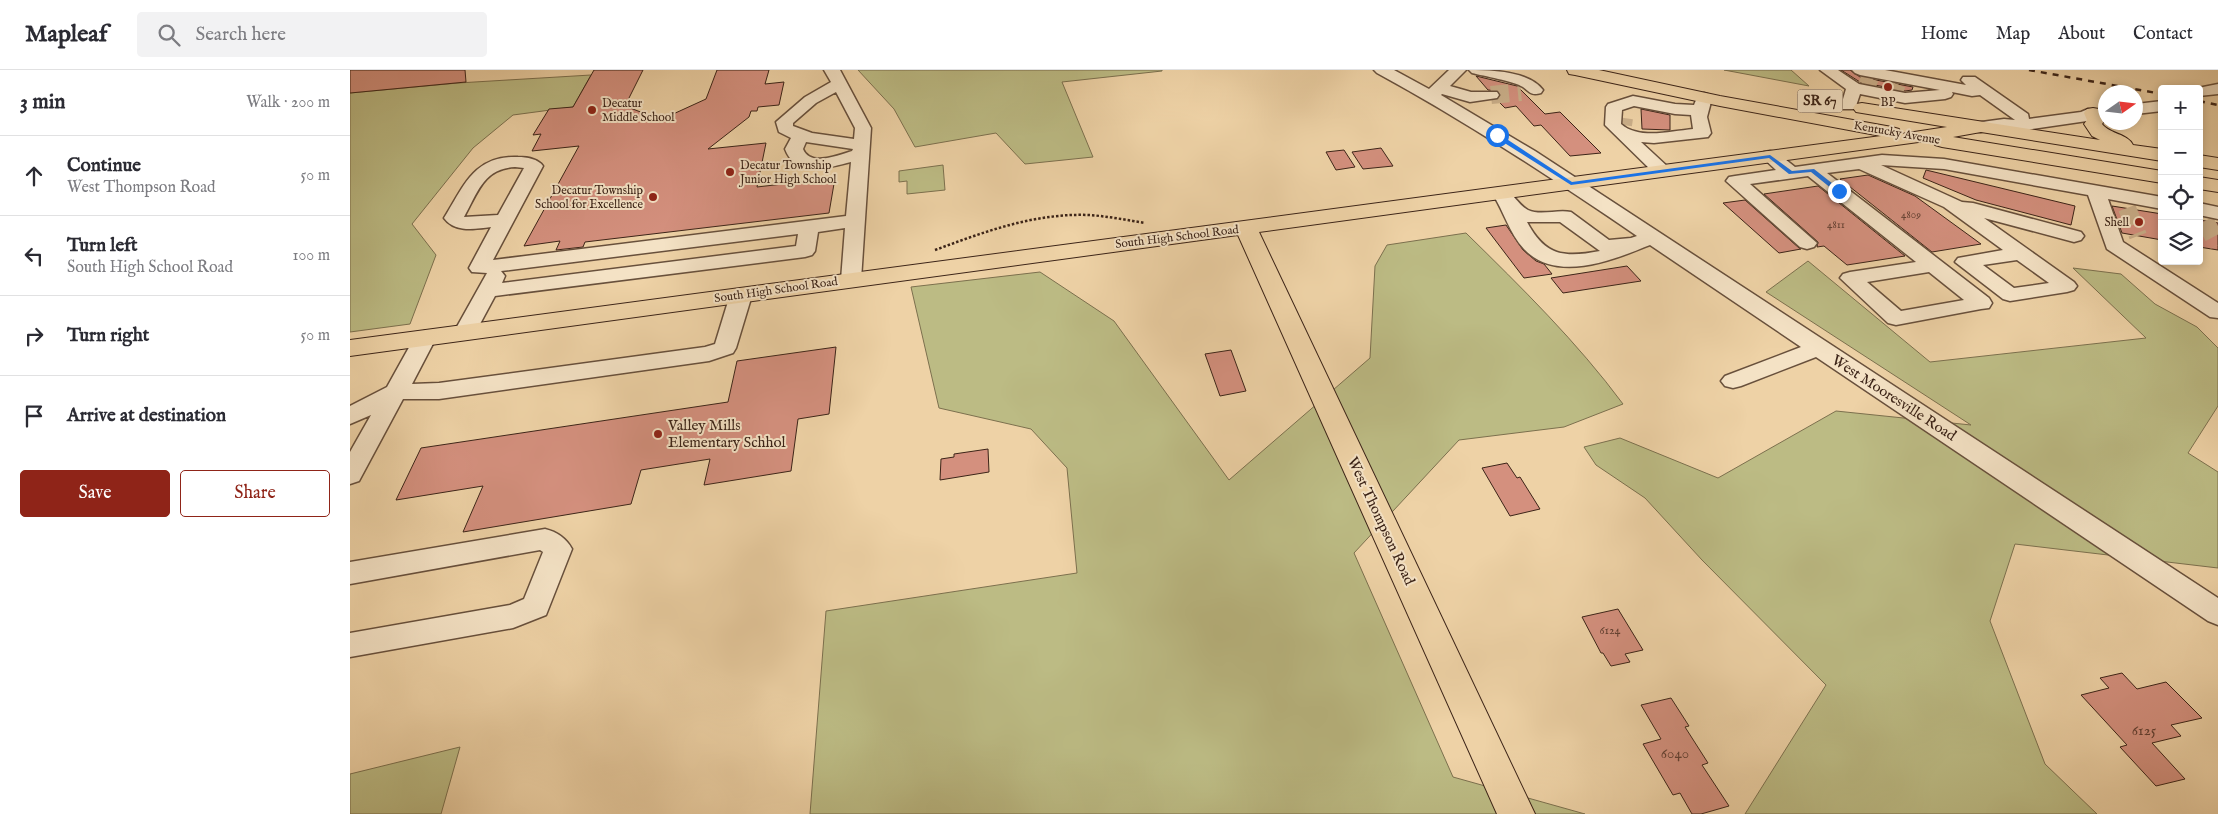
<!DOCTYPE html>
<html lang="en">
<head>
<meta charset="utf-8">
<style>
  :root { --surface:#fff; --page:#f2f2f3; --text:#2b2b33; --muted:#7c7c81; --line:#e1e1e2; --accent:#8f2418 }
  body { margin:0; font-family:"IM FELL English",serif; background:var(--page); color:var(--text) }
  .controls { position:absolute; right:15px; top:15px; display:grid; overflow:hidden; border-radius:5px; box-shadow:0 2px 8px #0003 }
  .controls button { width:45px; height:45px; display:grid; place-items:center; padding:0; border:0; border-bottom:1px solid var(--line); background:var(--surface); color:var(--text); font:25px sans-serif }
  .compass { position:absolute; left:1748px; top:15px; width:45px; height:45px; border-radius:50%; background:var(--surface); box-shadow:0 2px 8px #0003; rotate:76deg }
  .stop { position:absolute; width:15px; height:15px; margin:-11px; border:4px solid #1a73e8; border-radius:50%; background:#fff }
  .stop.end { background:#1a73e8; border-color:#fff; box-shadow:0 1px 5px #0008 }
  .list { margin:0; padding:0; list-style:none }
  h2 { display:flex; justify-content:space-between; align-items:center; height:65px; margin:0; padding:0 20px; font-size:21px }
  h2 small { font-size:16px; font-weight:400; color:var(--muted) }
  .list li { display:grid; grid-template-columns:32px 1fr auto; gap:15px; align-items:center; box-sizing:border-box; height:80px; padding:0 20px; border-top:1px solid var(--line) }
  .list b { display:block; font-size:19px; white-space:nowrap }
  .list p { margin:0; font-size:16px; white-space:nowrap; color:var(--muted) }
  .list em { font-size:16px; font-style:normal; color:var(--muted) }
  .actions { display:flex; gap:10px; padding:15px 20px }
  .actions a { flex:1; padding:11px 0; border:1px solid var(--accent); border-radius:5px; text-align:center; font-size:18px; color:var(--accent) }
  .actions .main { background:var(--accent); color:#fff }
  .icon { flex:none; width:28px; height:28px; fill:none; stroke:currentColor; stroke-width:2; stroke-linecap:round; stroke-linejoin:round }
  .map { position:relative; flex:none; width:1868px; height:744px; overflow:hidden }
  header { display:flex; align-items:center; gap:30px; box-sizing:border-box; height:70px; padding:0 25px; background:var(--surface); border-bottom:1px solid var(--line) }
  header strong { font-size:24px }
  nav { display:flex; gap:28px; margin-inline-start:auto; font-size:18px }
  .search { width:350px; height:45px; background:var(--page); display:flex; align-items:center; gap:12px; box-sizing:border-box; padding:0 18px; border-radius:5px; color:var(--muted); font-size:19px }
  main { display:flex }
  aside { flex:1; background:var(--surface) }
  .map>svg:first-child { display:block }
</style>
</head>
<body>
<header>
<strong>Mapleaf</strong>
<div class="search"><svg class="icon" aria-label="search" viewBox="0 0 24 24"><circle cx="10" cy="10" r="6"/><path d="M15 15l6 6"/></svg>Search here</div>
<nav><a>Home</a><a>Map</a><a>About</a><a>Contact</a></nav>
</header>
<main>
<aside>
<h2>3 min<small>Walk · 200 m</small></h2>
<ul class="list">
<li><svg class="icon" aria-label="ahead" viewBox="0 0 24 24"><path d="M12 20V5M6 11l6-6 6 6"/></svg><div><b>Continue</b><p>West Thompson Road</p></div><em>50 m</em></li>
<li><svg class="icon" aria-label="left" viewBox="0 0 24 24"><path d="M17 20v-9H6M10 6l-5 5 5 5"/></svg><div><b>Turn left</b><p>South High School Road</p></div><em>100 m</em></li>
<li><svg class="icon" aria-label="right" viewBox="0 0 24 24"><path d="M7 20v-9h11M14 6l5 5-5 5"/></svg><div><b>Turn right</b></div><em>50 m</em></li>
<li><svg class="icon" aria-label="arrive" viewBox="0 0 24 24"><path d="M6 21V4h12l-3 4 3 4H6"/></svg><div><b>Arrive at destination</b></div></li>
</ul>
<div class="actions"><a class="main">Save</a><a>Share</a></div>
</aside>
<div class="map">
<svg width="1868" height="744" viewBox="0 0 1868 744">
  <rect width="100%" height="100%" fill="#eed2a6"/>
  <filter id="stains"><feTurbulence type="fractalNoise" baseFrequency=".004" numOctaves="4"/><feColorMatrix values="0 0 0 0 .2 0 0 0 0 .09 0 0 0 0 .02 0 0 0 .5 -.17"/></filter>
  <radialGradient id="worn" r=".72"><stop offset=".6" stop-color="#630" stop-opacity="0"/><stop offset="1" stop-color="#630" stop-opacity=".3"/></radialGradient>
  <path fill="#bcbb84" stroke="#7c704e" d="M508 0H812V1L712 12 743 87 675 94 646 63 565 77 544 39Z
    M1374 0H1441L1459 16Z
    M241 5 223 37 163 45 123 78 62 154 86 185 60 254 0 262V23L108 13Z
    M593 95 595 120 557 124V111L549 112V101Z
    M1116 163C1172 218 1227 272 1273 334L1214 357 1109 370 1004 483 1103 707 1235 744H460L476 541 727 503 717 398 681 359 589 338 561 217 690 202 764 251 879 410 1020 288 1025 196 1037 175Z
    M1458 191 1580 292 1796 268 1723 198 1771 204 1805 234 1847 257 1868 278V336L1838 383 1868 402V498L1665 474 1640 551 1695 694 1747 744H1395L1476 615 1352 490 1295 428 1246 395 1234 377 1270 368 1368 408 1486 341 1621 355 1416 222Z
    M110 677 91 744H0V704Z"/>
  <path fill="#d4907e" stroke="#3c2418" d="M0 0H115L116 12 0 23Z
    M244 0H293L275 36 301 46 321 45 356 29 367 0H419L415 14 434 12 429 35 408 37 407 41H401L399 47 358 79 416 73 407 117 485 108 479 143 235 172 233 177 206 180 210 171 174 176 229 76 182 81 191 64 183 65 199 39 223 37Z
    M1491 0H1500L1510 7 1563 17 1562 20 1555 21 1510 12Z
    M1126 6 1167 16 1195 44 1210 42 1251 83 1220 86 1191 55 1184 56 1166 36 1155 38 1147 30 1151 26 1149 21 1138 20Z
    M1291 39 1320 45V60L1292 59Z
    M1031 78 1043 96 1013 99 1002 82Z
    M994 80 1005 97 986 100 976 82Z
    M1576 100 1725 136 1721 155 1626 130 1573 108Z
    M1518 105 1565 126 1631 174 1582 182 1490 109Z
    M1468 116 1555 186 1497 195 1474 176 1467 177 1468 172 1414 124Z
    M1395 130 1449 178 1451 179 1429 183 1373 133Z
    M1762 136 1812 144V170L1772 163Z
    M1849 150 1868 153V180L1849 177Z
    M1156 155 1173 180 1186 191 1194 194 1202 204 1174 208 1136 158Z
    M1277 196 1291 211 1213 223 1201 208Z
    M486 277 479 344 448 349 441 401 354 415 360 389 291 400 281 434 113 462 133 416 46 430 71 378 378 332 387 291Z
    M881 280 896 321 870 326 855 284Z
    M638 379 639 402 590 410 591 389 604 387V384Z
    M1157 393 1167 408 1170 407 1190 439 1160 446 1132 398Z
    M1268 539 1293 580 1275 584 1280 592 1261 596 1253 583H1251L1232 547Z
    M1772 603 1787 619 1816 612 1852 648 1821 655 1831 666 1802 673 1835 709 1806 716 1770 677 1777 675 1731 625 1759 618 1750 608Z
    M1321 628 1339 656 1335 657 1358 693 1352 695 1379 736 1351 744H1342L1330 723 1323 725 1293 674 1311 669 1291 635Z"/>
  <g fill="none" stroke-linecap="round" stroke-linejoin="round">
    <path stroke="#caaf8a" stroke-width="18" stroke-dasharray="18 9" stroke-linecap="butt" d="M1517 15 1520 8
      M1544 21 1547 14
      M1141 25 1171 22
      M1273 55 1274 48
      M1777 138 1788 166
      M1855 151 1868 175"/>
    <g stroke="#68503c" stroke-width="3">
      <path id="minor" d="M474 0H490L521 58 511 210 508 214 501 216 494 214 491 210 495 158 468 162 465 181 462 185 455 187 145 226 123 267 115 269 107 267 104 262 137 203 122 202 119 198 141 157C125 159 105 163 94 148 114 116 124 85 168 87 177 87 188 89 193 96L143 190 496 146 501 92C478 98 446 108 435 79L441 68 429 62 426 52 455 27 481 12ZM486 22 505 58 504 69 462 63 443 56V53L466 33ZM456 72 503 79 502 81C489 85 460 97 453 79ZM165 97 174 98 148 145 114 147C128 122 133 99 165 97ZM448 164 446 176 152 213 155 206 151 201Z
        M1024 0H1044L1079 19 1099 0H1116L1100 16 1121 22H1147L1149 25 1147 28 1120 32 1092 24 1091 25 1185 81 1868 528V555L1858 551 1466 287 1391 316 1383 318 1375 316 1371 311 1375 306 1451 277 1300 175C1265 189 1207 214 1174 179 1159 163 1154 141 1142 123L1144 119C1161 115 1165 133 1178 140 1191 146 1207 139 1221 142L1259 170 1281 168 1287 166C1202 108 1117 52 1027 3ZM1177 152H1210L1250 181C1214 188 1195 186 1177 152Z
        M1119 0C1141 0 1179 1 1193 20L1191 23C1181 26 1180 22 1173 17 1164 11 1133 6 1122 3Z
        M1470 0H1488L1509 14 1555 23 1590 20 1510 5 1505 3 1502 0H1535L1616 15 1611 10 1613 7H1625L1678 44 1679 49 1731 42 1738 39 1744 40 1746 44 1743 50 1737 51 1668 61 1654 59 1630 62 1624 61 1622 57 1624 53 1654 49 1665 50 1630 25 1622 26 1602 22 1603 24 1601 27 1595 29 1555 33 1510 24 1505 39H1493L1491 36 1496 19Z
        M1868 14V24L1849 26V19H1843Z
        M1354 23 1360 25 1362 28 1357 47 1361 63 1358 67 1304 73 1291 72 1318 97 1321 101 1318 105 1312 106 1306 105 1255 55 1256 37 1258 34 1283 26 1325 34 1344 35 1348 25ZM1284 36 1325 44 1341 45 1343 59C1321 61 1289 70 1271 54L1272 40Z
        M1812 31V41L1786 44V34Z
        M1420 81 1426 82 1445 97 1532 85 1594 89 1812 127V139L1758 129 1773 172 1868 233V248L1860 247 1757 179 1738 125 1594 99 1531 95 1612 132 1623 133 1731 162 1734 166 1731 170 1724 172 1634 148 1724 212 1727 216 1724 220 1717 222 1660 231 1653 229 1605 192 1608 188 1653 180 1594 137 1509 99 1477 103 1639 228 1642 233 1639 238 1631 239 1546 255 1538 253 1490 208 1493 204 1500 202 1566 192 1458 106 1400 114 1467 173 1464 177 1457 179 1450 177 1376 111 1379 107 1385 106 1426 100 1411 86 1414 82ZM1667 190 1699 213 1664 218 1633 195ZM1579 202 1614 230 1551 241 1517 212Z
        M1849 133 1868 137V149L1849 145Z
        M391 219 398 221 402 225 386 278 383 283 359 291 89 329H53L9 411 0 414V382L21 345 0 354V336L37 317 67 263 75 261 83 263 86 268 62 314 89 313 355 277 365 274 380 225 384 221Z
        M195 459C207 462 216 468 222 479L196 545 163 558 0 587V563L160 535 174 529 193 482 190 480 0 514V492Z"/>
    </g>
    <g stroke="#3c2418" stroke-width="2">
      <path id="major" d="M1217 0H1249L1370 26 1542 57 1549 59 1551 64 1597 57 1512 43 1506 42 1503 38 1506 34 1512 33 1750 70 1742 66 1734 54 1737 50 1734 43 1737 39 1743 38 1749 39 1755 50 1752 54C1760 64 1778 64 1783 75L1812 79V91L1631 62 1603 67 1812 101V113L1592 77 1585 75 1583 70 909 162 1185 744H1147L888 165 0 286V270L1531 66 1370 36 1225 5 1219 4Z
        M1849 85 1868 88V100L1849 97Z
        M1849 107 1868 110V122L1849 119Z"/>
    </g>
    <path stroke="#3c2418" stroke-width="2.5" stroke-dasharray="2.5 2" stroke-linecap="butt" d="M585 180C634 162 684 143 738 145 757 146 776 150 795 153"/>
    <use href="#minor" fill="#f4e2c5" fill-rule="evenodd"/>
    <use href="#major" fill="#eed2a6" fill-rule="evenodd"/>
    <path stroke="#3c2418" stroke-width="2.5" stroke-dasharray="6 6" stroke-linecap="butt" d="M1679 0 1812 24
      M1849 31 1868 35"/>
  </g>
  <path fill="#1a73e8" d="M1145 64H1149L1222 112 1420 85 1442 101 1464 99 1492 121 1487 123 1461 102 1439 104 1419 88 1221 115 1145 67Z"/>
  <g fill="#8f2418" stroke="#f4e2c5" stroke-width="2">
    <circle cx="1538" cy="17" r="5"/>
    <circle cx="242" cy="40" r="5"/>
    <circle cx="380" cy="102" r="5"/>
    <circle cx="303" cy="127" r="5"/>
    <circle cx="1789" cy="152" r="5"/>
    <circle cx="308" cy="364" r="5"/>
  </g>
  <g text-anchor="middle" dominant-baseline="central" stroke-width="4" stroke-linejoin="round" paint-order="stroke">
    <g font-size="11" fill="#623f32">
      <text x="1561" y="145">4809</text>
      <text x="1486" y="155">4811</text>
    </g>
    <g font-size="12" fill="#3c2418" stroke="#f4e2c5" text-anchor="start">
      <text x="1538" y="32" text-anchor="middle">BP</text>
      <text x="252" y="33">Decatur<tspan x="252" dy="14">Middle School</tspan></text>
      <text x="390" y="95">Decatur Township<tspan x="390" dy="14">Junior High School</tspan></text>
      <text x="293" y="120" text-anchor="end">Decatur Township<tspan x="293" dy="14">School for Excellence</tspan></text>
      <text x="1779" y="152" text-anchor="end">Shell</text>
    </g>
    <g font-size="12" fill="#3c2418" stroke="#f4e2c5">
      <text transform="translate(1547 63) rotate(10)">Kentucky Avenue</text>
      <text transform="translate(827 167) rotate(-7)">South High School Road</text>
      <text transform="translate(426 220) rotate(-8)">South High School Road</text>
    </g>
    <g font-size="12" fill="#623f32">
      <text x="1260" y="560">6124</text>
    </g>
    <rect fill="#f4e2c5" stroke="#735d4c" stroke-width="1" x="1447.5" y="19.5" width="45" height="23" rx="4"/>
    <g font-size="14" font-weight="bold" fill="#3c2418">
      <text x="1470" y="31">SR 67</text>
    </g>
    <g font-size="15" fill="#3c2418" stroke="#f4e2c5">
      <text transform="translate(1544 328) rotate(33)">West Mooresville Road</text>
      <text transform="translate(1031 451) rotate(65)">West Thompson Road</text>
    </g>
    <g font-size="15" fill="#3c2418" stroke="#f4e2c5" text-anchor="start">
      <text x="318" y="355">Valley Mills<tspan x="318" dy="17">Elementary Schhol</tspan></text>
    </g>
    <g font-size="15" fill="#623f32">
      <text x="1794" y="660">6125</text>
      <text x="1325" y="683">6040</text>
    </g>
  </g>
  <rect width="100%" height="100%" filter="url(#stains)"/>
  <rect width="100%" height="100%" fill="url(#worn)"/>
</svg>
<div class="controls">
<button>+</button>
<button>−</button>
<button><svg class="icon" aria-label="locate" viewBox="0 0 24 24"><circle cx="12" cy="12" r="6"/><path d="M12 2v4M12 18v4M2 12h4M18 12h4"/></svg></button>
<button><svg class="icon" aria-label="layers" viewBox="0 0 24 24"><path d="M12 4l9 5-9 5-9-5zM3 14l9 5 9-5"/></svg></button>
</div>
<svg class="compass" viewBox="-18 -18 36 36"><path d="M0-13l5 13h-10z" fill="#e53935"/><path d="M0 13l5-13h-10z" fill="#7c7c81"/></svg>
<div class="stop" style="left:1147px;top:65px"></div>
<div class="stop end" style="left:1489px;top:121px"></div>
</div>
</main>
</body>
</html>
